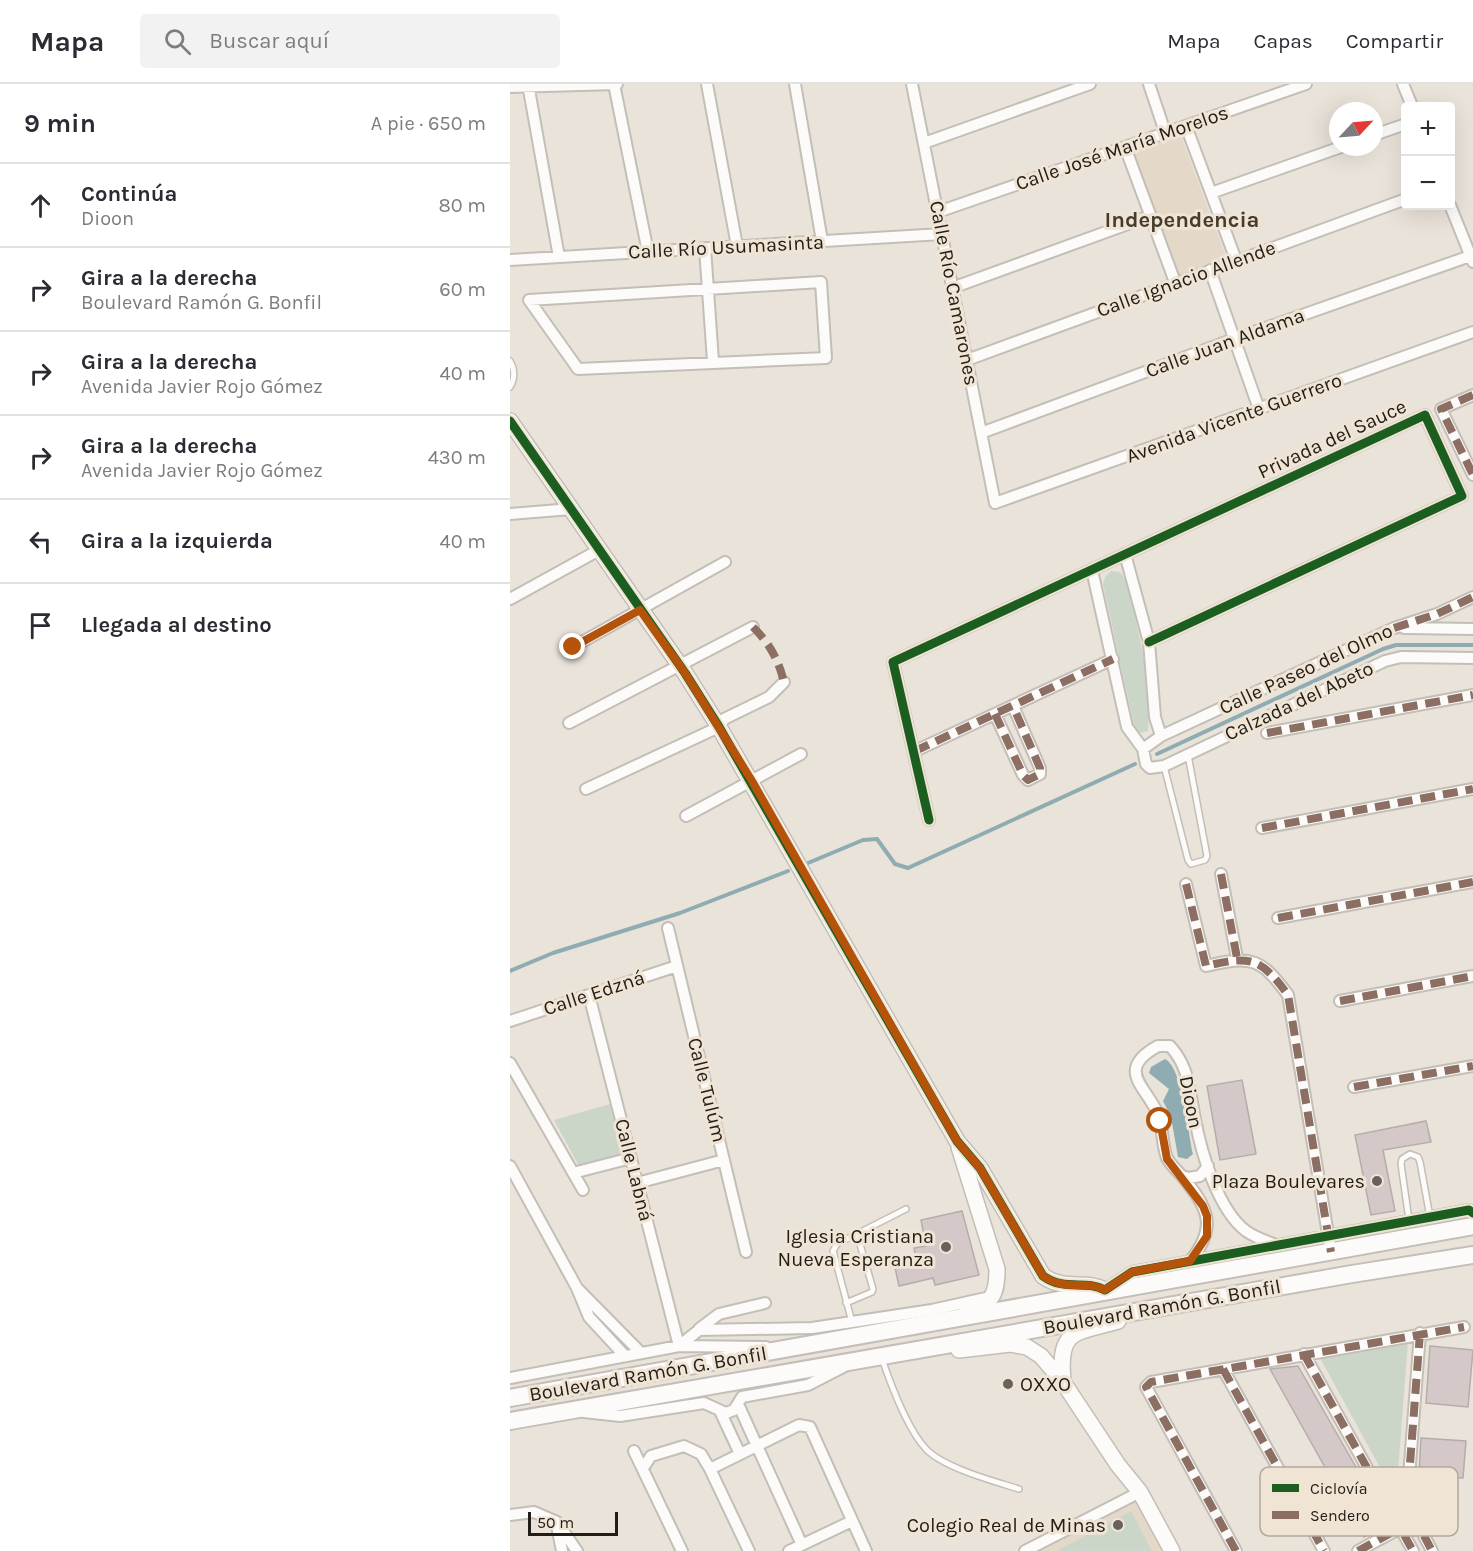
<!DOCTYPE html>
<html lang="es">
<head>
<meta charset="utf-8">
<style>
  :root { --surface:#fff; --page:#f2f2f3; --text:#2b2b33; --muted:#7c7c81; --line:#e1e1e2 }
  body { margin:0; font-family:Karla,sans-serif; background:var(--page); color:var(--text) }
  .controls { position:absolute; right:18px; top:18px; display:grid; overflow:hidden; border-radius:6px; box-shadow:0 6px 24px #0002 }
  .controls button { width:54px; height:54px; display:grid; place-items:center; padding:0; border:0; border-bottom:2px solid var(--line); background:var(--surface); color:var(--text); font:30px sans-serif }
  .compass { position:absolute; left:819px; top:18px; width:54px; height:54px; border-radius:50%; background:var(--surface); box-shadow:0 6px 24px #0002; rotate:64deg }
  .scale { position:absolute; left:18px; bottom:15px; width:90px; box-sizing:border-box; padding-left:6px; border:3px solid #211d17; border-top:0; font-size:16px; line-height:21px; white-space:nowrap; color:#211d17; -webkit-text-stroke:4px #f0e4d4; paint-order:stroke }
  .stop { position:absolute; width:18px; height:18px; margin:-14px; border:4px solid #b45309; border-radius:50%; background:#fff }
  .stop.end { background:#b45309; border-color:#fff; box-shadow:0 2px 6px #0008 }
  .list { margin:0; padding:0; list-style:none }
  h2 { display:flex; justify-content:space-between; align-items:center; height:78px; margin:0; padding:0 24px; font-size:26px }
  h2 small { font-size:20px; font-weight:400; color:var(--muted) }
  .list li { display:grid; grid-template-columns:39px 1fr auto; gap:18px; align-items:center; box-sizing:border-box; height:84px; padding:0 24px; border-top:2px solid var(--line) }
  .list b { display:block; font-size:22px; white-space:nowrap }
  .list p { margin:0; font-size:20px; white-space:nowrap; color:var(--muted) }
  .list em { font-size:20px; font-style:normal; color:var(--muted) }
  .icon { flex:none; width:33px; height:33px; fill:none; stroke:currentColor; stroke-width:2; stroke-linecap:round; stroke-linejoin:round }
  .map { position:relative; flex:none; width:963px; height:1467px; overflow:hidden }
  header { display:flex; align-items:center; gap:36px; box-sizing:border-box; height:84px; padding:0 30px; background:var(--surface); border-bottom:2px solid var(--line) }
  header strong { font-size:28px }
  nav { display:flex; gap:33px; margin-inline-start:auto; font-size:21px }
  .search { width:420px; height:54px; background:var(--page); display:flex; align-items:center; gap:15px; box-sizing:border-box; padding:0 21px; border-radius:6px; color:var(--muted); font-size:22px }
  main { display:flex }
  aside { flex:1; background:var(--surface) }
  .map>svg:first-child { display:block }
</style>
</head>
<body>
<header>
<strong>Mapa</strong>
<div class="search"><svg class="icon" aria-label="search" viewBox="0 0 24 24"><circle cx="10" cy="10" r="6"/><path d="M15 15l6 6"/></svg>Buscar aquí</div>
<nav><a>Mapa</a><a>Capas</a><a>Compartir</a></nav>
</header>
<main>
<aside>
<h2>9 min<small>A pie · 650 m</small></h2>
<ul class="list">
<li><svg class="icon" aria-label="ahead" viewBox="0 0 24 24"><path d="M12 20V5M6 11l6-6 6 6"/></svg><div><b>Continúa</b><p>Dioon</p></div><em>80 m</em></li>
<li><svg class="icon" aria-label="right" viewBox="0 0 24 24"><path d="M7 20v-9h11M14 6l5 5-5 5"/></svg><div><b>Gira a la derecha</b><p>Boulevard Ramón G. Bonfil</p></div><em>60 m</em></li>
<li><svg class="icon" aria-label="right" viewBox="0 0 24 24"><path d="M7 20v-9h11M14 6l5 5-5 5"/></svg><div><b>Gira a la derecha</b><p>Avenida Javier Rojo Gómez</p></div><em>40 m</em></li>
<li><svg class="icon" aria-label="right" viewBox="0 0 24 24"><path d="M7 20v-9h11M14 6l5 5-5 5"/></svg><div><b>Gira a la derecha</b><p>Avenida Javier Rojo Gómez</p></div><em>430 m</em></li>
<li><svg class="icon" aria-label="left" viewBox="0 0 24 24"><path d="M17 20v-9H6M10 6l-5 5 5 5"/></svg><div><b>Gira a la izquierda</b></div><em>40 m</em></li>
<li><svg class="icon" aria-label="arrive" viewBox="0 0 24 24"><path d="M6 21V4h12l-3 4 3 4H6"/></svg><div><b>Llegada al destino</b></div></li>
</ul>
</aside>
<div class="map">
<svg width="963" height="1467" viewBox="0 0 963 1467">
  <rect width="100%" height="100%" fill="#eae3da"/>
  <path fill="#e4d8c8" d="M671 52 716 173 668 191 622 68Z
    M625 1417 653 1467H526Z"/>
  <path fill="#cbd6c9" d="M601 487 610 488 616 496C628 545 642 596 638 647L629 649 624 641 593 500 595 493Z
    M100 1020 113 1071 69 1082 44 1036Z
    M898 1258 886 1413 809 1272Z
    M621 1427 642 1467H547Z"/>
  <path fill="#8facb3" d="M655 975C673 984 678 1049 683 1070L677 1075 668 1073 661 1033 653 1017 659 1005 639 989 641 983Z"/>
  <g fill="none" stroke-linecap="round" stroke-linejoin="round">
    <path stroke="#8facb3" stroke-width="4" d="M647 670 873 565 886 561H963
      M298 779 353 756 367 755 385 780 398 784 625 680
      M0 887 43 869 170 829 278 787"/>
  </g>
  <path fill="#d4c9c8" stroke="#b4adab" stroke-width="1.5" d="M732 996 746 1070 710 1076 697 1002Z
    M916 1037 921 1058 873 1066 885 1127 861 1131 845 1051Z
    M452 1127 469 1191 425 1201 423 1194 389 1202 384 1179 406 1174 404 1164 416 1162 411 1136Z
    M920 1262 963 1266 958 1323 916 1319Z
    M788 1282 878 1439 854 1453 760 1285Z
    M911 1354 956 1357 953 1394 909 1391Z"/>
  <g fill="none" stroke-linecap="round" stroke-linejoin="round">
    <g stroke="#c3beb7" stroke-width="8">
      <path id="lane" d="M0 277C5 285 5 295 0 303
        M654 682 678 776 681 780 695 776 697 772 678 671
        M899 1136 891 1080 892 1075 900 1070 908 1073 910 1078 920 1133
        M336 1219 362 1208 363 1205 347 1150
        M342 1238 323 1167 327 1160 396 1125
        M372 1275C381 1301 397 1345 416 1365 434 1384 484 1397 509 1405"/>
    </g>
    <g stroke="#c3beb7" stroke-width="14">
      <path id="street" d="M18 0 49 173
        M104 0 138 168
        M197 0 227 162
        M285 0 312 157
        M402 0 485 419 963 248
        M639 0 655 48
        M893 0 902 22
        M0 3 107 0
        M676 42 726 176
        M864 51 896 40
        M414 59 580 0
        M615 63 665 198
        M701 109 831 63
        M940 121 963 178
        M428 128 796 0
        M195 164 203 277
        M0 176 432 150
        M700 186 749 325
        M311 198 316 274 68 285 19 216Z
        M442 204 640 132
        M457 276 896 115
        M963 311 931 325 963 391
        M471 349 724 255 963 171
        M0 430 61 425
        M615 470 639 558 645 633 651 652
        M582 486 617 643 633 665 636 680 640 684 654 682 875 577 891 573 963 574
        M0 515 89 466
        M894 544 963 545
        M63 563 215 478
        M485 630 513 691 518 696 530 690V684L503 622
        M59 639 243 543
        M757 649 963 611
        M633 665 651 652 884 544 927 530 963 513
        M405 667 603 575
        M76 705 209 643 214 635 259 613 274 598
        M176 732 291 670
        M419 736 383 578 915 331 952 412 639 558
        M752 744 963 705
        M711 790 727 874
        M676 800 696 882C741 871 751 874 778 911L821 1168
        M768 834 963 798
        M158 844 236 1168
        M79 911 169 1262 189 1246 302 1244 422 1226 476 1214
        M830 917 963 892
        M0 937 167 882
        M0 979 73 1106
        M844 1003 963 982
        M0 1082 67 1204
        M63 1089 121 1074
        M672 1092 678 1094 690 1092 698 1082
        M127 1099 214 1076
        M680 1177C709 1142 697 1123 672 1092 667 1087 660 1080 657 1074 652 1061 653 1046 649 1033 640 1005 602 987 648 962H660C680 984 679 1007 685 1035 691 1068 708 1126 736 1147 746 1154 758 1158 769 1162
        M598 1204 622 1188 959 1126 963 1129
        M189 1245 209 1230 255 1219
        M910 1249 897 1419 922 1467
        M794 1270 903 1467
        M115 1272 79 1233 67 1204 131 1269
        M713 1285 814 1467
        M0 1294 169 1262 256 1263
        M228 1320 292 1461
        M210 1327 230 1370
        M74 1328 110 1332 194 1319 216 1329 224 1326 232 1313 298 1301 333 1283
        M124 1367 172 1467
        M133 1384 141 1372 174 1362 191 1370 200 1385 239 1467
        M200 1385 289 1341 300 1343 356 1467
        M0 1431 24 1428 47 1438 67 1467
        M47 1442 52 1467
        M279 1467 342 1437
        M515 1467 630 1408
        M726 1467 636 1303 641 1298 954 1243
        M848 1467 905 1436"/>
    </g>
    <g stroke="#c3beb7" stroke-width="18">
      <path id="secondary" d="M0 337 175 589 209 643 447 1057 470 1084 533 1192C556 1208 574 1195 595 1206
        M449 1063 487 1185C487 1215 481 1217 456 1229
        M449 1266 500 1260 517 1263 531 1272 553 1298 608 1381 630 1408 662 1467
        M553 1298C548 1244 564 1250 608 1237"/>
    </g>
    <g stroke="#c3beb7" stroke-width="20">
      <path id="primary" d="M0 1314 963 1142
        M0 1337 842 1190 963 1171"/>
    </g>
    <use href="#lane" stroke="#fcfbf9" stroke-width="5"/>
    <use href="#street" stroke="#fcfbf9" stroke-width="10"/>
    <use href="#secondary" stroke="#fcfbf9" stroke-width="15"/>
    <use href="#primary" stroke="#fcfbf9" stroke-width="16"/>
    <path stroke="#8d6e63" stroke-width="8" stroke-dasharray="15 8" stroke-linecap="butt" d="M963 311 931 325 963 391
      M243 543C260 560 268 575 274 598
      M884 544 927 530 963 513
      M485 630 513 691 518 696 530 690V684L503 622
      M757 649 963 611
      M405 667 603 575
      M752 744 963 705
      M711 790 727 874
      M676 800 696 882C741 871 751 874 778 911L821 1168
      M768 834 963 798
      M830 917 963 892
      M844 1003 963 982
      M910 1249 897 1419 922 1467
      M794 1270 903 1467
      M713 1285 814 1467
      M726 1467 636 1303 641 1298 954 1243
      M848 1467 905 1436"/>
    <g stroke="#f0e4d4" stroke-width="13">
      <path id="cycleway" d="M0 337 175 589 209 643 447 1057 470 1084 533 1192C556 1208 574 1195 595 1206L622 1188 959 1126 963 1129
        M419 736 383 578 915 331 952 412 639 558"/>
    </g>
    <use href="#cycleway" stroke="#1b5e20" stroke-width="9"/>
  </g>
  <g fill="none" stroke-linecap="round" stroke-linejoin="round">
    <path stroke="#b45309" stroke-width="8" d="M63 563 130 526 175 589 242 697 447 1057 470 1084 533 1192C556 1208 574 1195 595 1206L622 1188 680 1177 697 1152V1132L693 1122 657 1075 650 1037"/>
  </g>
  <g fill="#67625b" stroke="#f0e4d4" stroke-width="2">
    <circle cx="867" cy="1097" r="6"/>
    <circle cx="436" cy="1163" r="6"/>
    <circle cx="498" cy="1300" r="6"/>
    <circle cx="608" cy="1441" r="6"/>
  </g>
  <g text-anchor="middle" dominant-baseline="central" stroke-width="6" stroke-linejoin="round" paint-order="stroke">
    <g font-size="20" fill="#211d17" stroke="#f0e4d4">
      <text transform="translate(612 64) rotate(-19)">Calle José María Morelos</text>
      <text transform="translate(216 163) rotate(-3)">Calle Río Usumasinta</text>
      <text transform="translate(676 195) rotate(-20)">Calle Ignacio Allende</text>
      <text transform="translate(444 209) rotate(79)">Calle Río Camarones</text>
      <text transform="translate(715 259) rotate(-20)">Calle Juan Aldama</text>
      <text transform="translate(724 334) rotate(-20)">Avenida Vicente Guerrero</text>
      <text transform="translate(822 355) rotate(-25)">Privada del Sauce</text>
      <text transform="translate(796 585) rotate(-25)">Calle Paseo del Olmo</text>
      <text transform="translate(789 617) rotate(-25)">Calzada del Abeto</text>
      <text transform="translate(84 909) rotate(-18)">Calle Edzná</text>
      <text transform="translate(197 1006) rotate(76)">Calle Tulúm</text>
      <text transform="translate(681 1018) rotate(79)">Dioon</text>
      <text transform="translate(124 1086) rotate(76)">Calle Labná</text>
      <text transform="translate(652 1223) rotate(-10)">Boulevard Ramón G. Bonfil</text>
      <text transform="translate(138 1290) rotate(-10)">Boulevard Ramón G. Bonfil</text>
    </g>
    <g font-size="20" fill="#211d17" stroke="#f0e4d4" text-anchor="end">
      <text x="855" y="1097">Plaza Boulevares</text>
      <text x="424" y="1152">Iglesia Cristiana<tspan x="424" dy="23">Nueva Esperanza</tspan></text>
      <text x="510" y="1300" text-anchor="start">OXXO</text>
      <text x="596" y="1441">Colegio Real de Minas</text>
    </g>
    <g font-size="22" font-weight="bold" fill="#453c2e" stroke="#f0e4d4">
      <text x="672" y="136">Independencia</text>
    </g>
  </g>
  <rect x="750" y="1383" width="198" height="69" rx="9" fill="#f0e4d4" stroke="#b2a89b" stroke-width="1.5"/>
  <rect x="762" y="1400" width="27" height="8" fill="#1b5e20"/>
  <rect x="762" y="1427" width="27" height="8" fill="#8d6e63"/>
  <g font-size="16" fill="#211d17">
    <text x="800" y="1410">Ciclovía</text>
    <text x="800" y="1437">Sendero</text>
  </g>
</svg>
<div class="controls">
<button>+</button>
<button>−</button>
</div>
<svg class="compass" viewBox="-18 -18 36 36"><path d="M0-13l5 13h-10z" fill="#e53935"/><path d="M0 13l5-13h-10z" fill="#7c7c81"/></svg>
<div class="scale">50 m</div>
<div class="stop" style="left:650px;top:1037px"></div>
<div class="stop end" style="left:63px;top:563px"></div>
</div>
</main>
</body>
</html>
